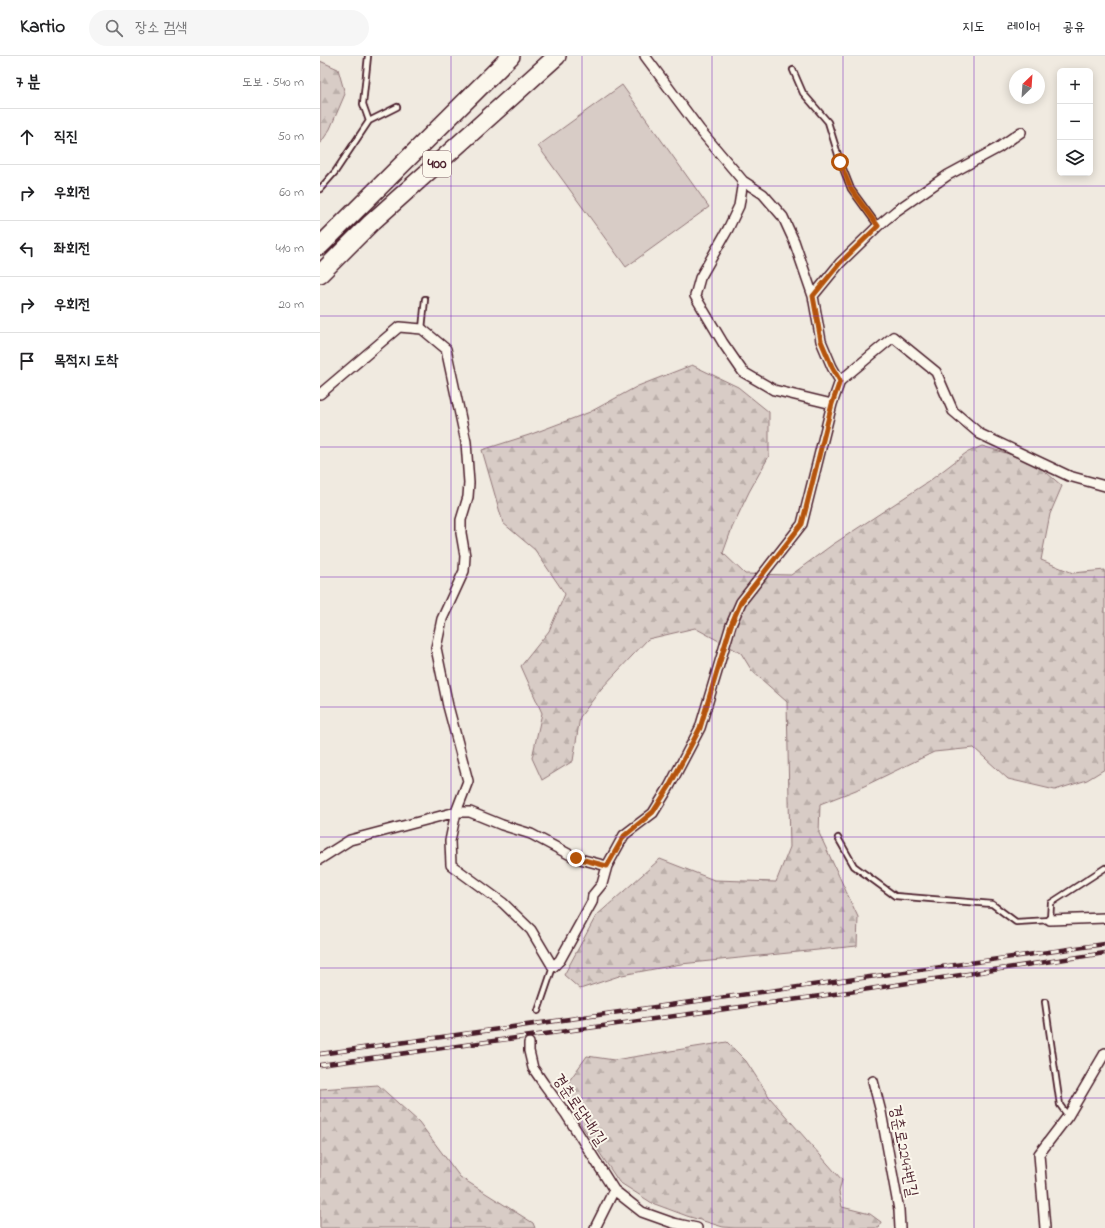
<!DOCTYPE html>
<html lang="ko">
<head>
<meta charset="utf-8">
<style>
  :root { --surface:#fff; --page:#f6f6f6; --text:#202124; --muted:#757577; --line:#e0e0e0 }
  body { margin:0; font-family:"Indie Flower","Poor Story",sans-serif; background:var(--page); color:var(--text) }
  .controls { position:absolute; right:12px; top:12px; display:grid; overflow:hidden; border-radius:6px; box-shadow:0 2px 10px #0003 }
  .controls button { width:36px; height:36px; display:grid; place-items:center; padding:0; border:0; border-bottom:1px solid var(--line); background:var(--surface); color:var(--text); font:20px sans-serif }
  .compass { position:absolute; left:689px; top:12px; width:36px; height:36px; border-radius:50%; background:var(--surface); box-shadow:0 2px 10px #0003; rotate:25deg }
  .stop { position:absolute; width:12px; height:12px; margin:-9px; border:3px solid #b45309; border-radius:50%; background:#fff }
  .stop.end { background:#b45309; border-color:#fff; box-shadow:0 1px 4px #0008 }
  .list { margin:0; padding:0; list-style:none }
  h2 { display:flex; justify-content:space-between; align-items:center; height:52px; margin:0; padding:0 16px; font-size:17px }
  h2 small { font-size:13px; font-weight:400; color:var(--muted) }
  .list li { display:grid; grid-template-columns:26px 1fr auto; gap:12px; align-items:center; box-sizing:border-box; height:56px; padding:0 16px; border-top:1px solid var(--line) }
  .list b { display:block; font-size:15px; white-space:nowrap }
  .list em { font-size:13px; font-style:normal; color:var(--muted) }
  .icon { flex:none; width:22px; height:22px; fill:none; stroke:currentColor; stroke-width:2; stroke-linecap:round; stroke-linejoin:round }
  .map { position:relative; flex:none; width:785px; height:1172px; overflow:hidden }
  header { display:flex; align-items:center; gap:24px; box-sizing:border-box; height:56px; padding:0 20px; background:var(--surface); border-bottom:1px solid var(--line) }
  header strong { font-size:19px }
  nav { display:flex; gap:22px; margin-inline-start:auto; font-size:14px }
  .search { width:280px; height:36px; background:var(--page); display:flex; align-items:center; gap:10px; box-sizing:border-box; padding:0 14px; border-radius:22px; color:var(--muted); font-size:15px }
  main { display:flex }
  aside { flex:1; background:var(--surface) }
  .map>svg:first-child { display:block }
</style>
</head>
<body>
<header>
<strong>Kartio</strong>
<div class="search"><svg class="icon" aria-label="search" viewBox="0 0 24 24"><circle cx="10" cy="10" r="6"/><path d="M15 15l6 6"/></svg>장소 검색</div>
<nav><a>지도</a><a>레이어</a><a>공유</a></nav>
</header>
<main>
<aside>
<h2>7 분<small>도보 · 540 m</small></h2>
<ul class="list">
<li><svg class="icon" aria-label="ahead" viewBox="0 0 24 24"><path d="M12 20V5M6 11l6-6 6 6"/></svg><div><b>직진</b></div><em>50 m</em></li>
<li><svg class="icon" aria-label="right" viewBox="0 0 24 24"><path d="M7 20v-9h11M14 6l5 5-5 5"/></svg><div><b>우회전</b></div><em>60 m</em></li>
<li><svg class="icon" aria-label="left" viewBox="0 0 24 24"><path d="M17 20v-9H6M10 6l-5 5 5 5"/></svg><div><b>좌회전</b></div><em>410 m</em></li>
<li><svg class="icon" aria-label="right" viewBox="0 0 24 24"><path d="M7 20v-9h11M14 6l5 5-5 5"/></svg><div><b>우회전</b></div><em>20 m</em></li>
<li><svg class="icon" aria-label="arrive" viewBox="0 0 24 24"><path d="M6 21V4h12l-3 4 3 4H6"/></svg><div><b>목적지 도착</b></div></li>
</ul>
</aside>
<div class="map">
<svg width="785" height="1172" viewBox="0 0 785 1172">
  <defs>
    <pattern id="forest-firs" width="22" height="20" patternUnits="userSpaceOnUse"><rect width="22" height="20" fill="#d8ccc6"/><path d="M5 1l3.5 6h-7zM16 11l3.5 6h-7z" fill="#bbafaa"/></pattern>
  </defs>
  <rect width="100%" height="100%" fill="#f0eae0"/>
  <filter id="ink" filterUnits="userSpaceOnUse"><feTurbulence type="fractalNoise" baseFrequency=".025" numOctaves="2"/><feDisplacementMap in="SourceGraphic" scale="8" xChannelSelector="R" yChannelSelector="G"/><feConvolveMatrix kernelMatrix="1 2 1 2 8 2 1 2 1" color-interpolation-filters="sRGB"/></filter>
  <g filter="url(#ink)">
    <path fill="url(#forest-firs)" stroke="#917678" d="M0 5 18 13 25 38 10 73 0 88Z
      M372 309 418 331 449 356V400L429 436 412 472 403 497 425 518 471 519 512 489 608 426 646 397 662 390 713 405 742 430 730 458 721 504 753 517 785 514V713L767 724 735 734 688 723 654 692 614 696 536 734 500 748 499 777 538 861 537 890 361 908 302 919 260 933 244 919 276 860 340 803 394 824 456 826 470 791 467 646 432 615 421 597 375 572 328 583 281 633 260 661 253 705 222 724 212 702 222 657 201 610 229 575 245 538 215 494 183 467 162 394 209 379 270 356 318 330Z
      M407 986 426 1005 450 1042 522 1124 519 1136 522 1151 550 1158 561 1166 559 1172H415L403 1171 367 1160 332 1147 299 1126 250 1052 249 1025 267 1000 294 1004Z
      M58 1029 99 1066 140 1121 213 1167 215 1172H0V1033Z"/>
    <path fill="#d8ccc6" stroke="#917678" d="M302 29 389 151 306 211 218 90Z"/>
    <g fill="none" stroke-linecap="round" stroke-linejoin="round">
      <g stroke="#4a1f2b" stroke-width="8">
        <path id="service" d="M48 0 43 48 49 65 77 51
          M473 14 483 37 508 66 520 105 531 133 558 170
          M0 133 15 116 49 65
          M102 273 105 243
          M518 782 534 810 575 840 672 848 696 866 730 864 731 847 785 812
          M725 946 740 1049 748 1060
          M218 955 233 911"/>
      </g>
      <g stroke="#4a1f2b" stroke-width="12">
        <path id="minor" d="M325 0 380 74 423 125 443 138 463 161 474 185 493 240 501 285 512 311 520 325
          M423 125 419 150 408 173 380 222 375 240 403 287 423 316 454 334 512 348
          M493 240 520 207 558 170 576 155 628 119 678 92 701 76
          M0 338 79 271 102 273 126 293 146 386 149 427 148 441 141 464V477L145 500 144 515 122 563 116 592 128 650 148 725 136 756 130 785 131 809 183 847 211 874 233 911 240 904 272 846 273 839 282 828 287 810 256 802 211 778 182 769 150 756H136L30 784 0 803
          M287 810 304 779 333 757 349 731 380 672 411 569 421 546 482 468 512 348 520 325 573 281 616 316 633 355 660 378 749 420 785 430
          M730 864 785 862
          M209 987V995L213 1012 224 1028 246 1058 294 1134 322 1156 353 1167 377 1172
          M553 1025 561 1056 579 1154 580 1172
          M275 1172 294 1134
          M725 1172 719 1098 748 1060 785 997"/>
      </g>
      <g stroke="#4a1f2b" stroke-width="20">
        <path id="motorway" d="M0 190 191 0
          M0 218 51 167 237 0"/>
      </g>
      <use href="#service" stroke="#fbf7ec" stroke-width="4.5"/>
      <use href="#minor" stroke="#fbf7ec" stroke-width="9"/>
      <use href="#motorway" stroke="#fbf7ec" stroke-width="17"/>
      <g stroke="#4a1f2b" stroke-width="4.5">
        <path id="rail" d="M0 998 785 888
          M0 1009 536 935 785 897"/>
      </g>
      <use href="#rail" stroke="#fbf7ec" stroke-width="3" stroke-dasharray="9" stroke-linecap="butt"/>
    </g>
  </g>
  <g fill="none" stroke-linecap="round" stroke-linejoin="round" filter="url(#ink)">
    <path stroke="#b45309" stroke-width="5" d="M256 802 287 810 304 780 333 756 349 731 380 672 411 569 421 546 482 468 512 348 520 325 512 311 501 285 493 240 520 207 558 170 531 133 520 106"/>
  </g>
  <path fill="none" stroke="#7b2cbf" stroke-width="1" stroke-opacity="0.55" d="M131 0V1172M262 0V1172M392 0V1172M523 0V1172M654 0V1172M0 130H785M0 260H785M0 391H785M0 521H785M0 651H785M0 781H785M0 912H785M0 1042H785"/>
  <g text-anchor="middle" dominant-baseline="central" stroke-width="4" stroke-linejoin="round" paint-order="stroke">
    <rect fill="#fbf7ec" stroke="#7f6065" stroke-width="1" x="103" y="95" width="28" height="26" rx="3"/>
    <g font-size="15" font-weight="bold" fill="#4a1f2b">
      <text x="117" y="108">400</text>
    </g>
    <g font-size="16" fill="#4a1f2b" stroke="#fbf7ec">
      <text transform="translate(259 1054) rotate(56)">경춘로답내1길</text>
      <text transform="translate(583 1095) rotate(79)">경춘로2247번길</text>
    </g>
  </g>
</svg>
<div class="controls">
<button>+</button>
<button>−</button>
<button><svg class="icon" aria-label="layers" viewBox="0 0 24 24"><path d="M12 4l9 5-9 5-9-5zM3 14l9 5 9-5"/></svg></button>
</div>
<svg class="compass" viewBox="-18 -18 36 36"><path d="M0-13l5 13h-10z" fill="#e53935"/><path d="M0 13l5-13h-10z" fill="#757577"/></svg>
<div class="stop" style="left:520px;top:106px"></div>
<div class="stop end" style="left:256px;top:802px"></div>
</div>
</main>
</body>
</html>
